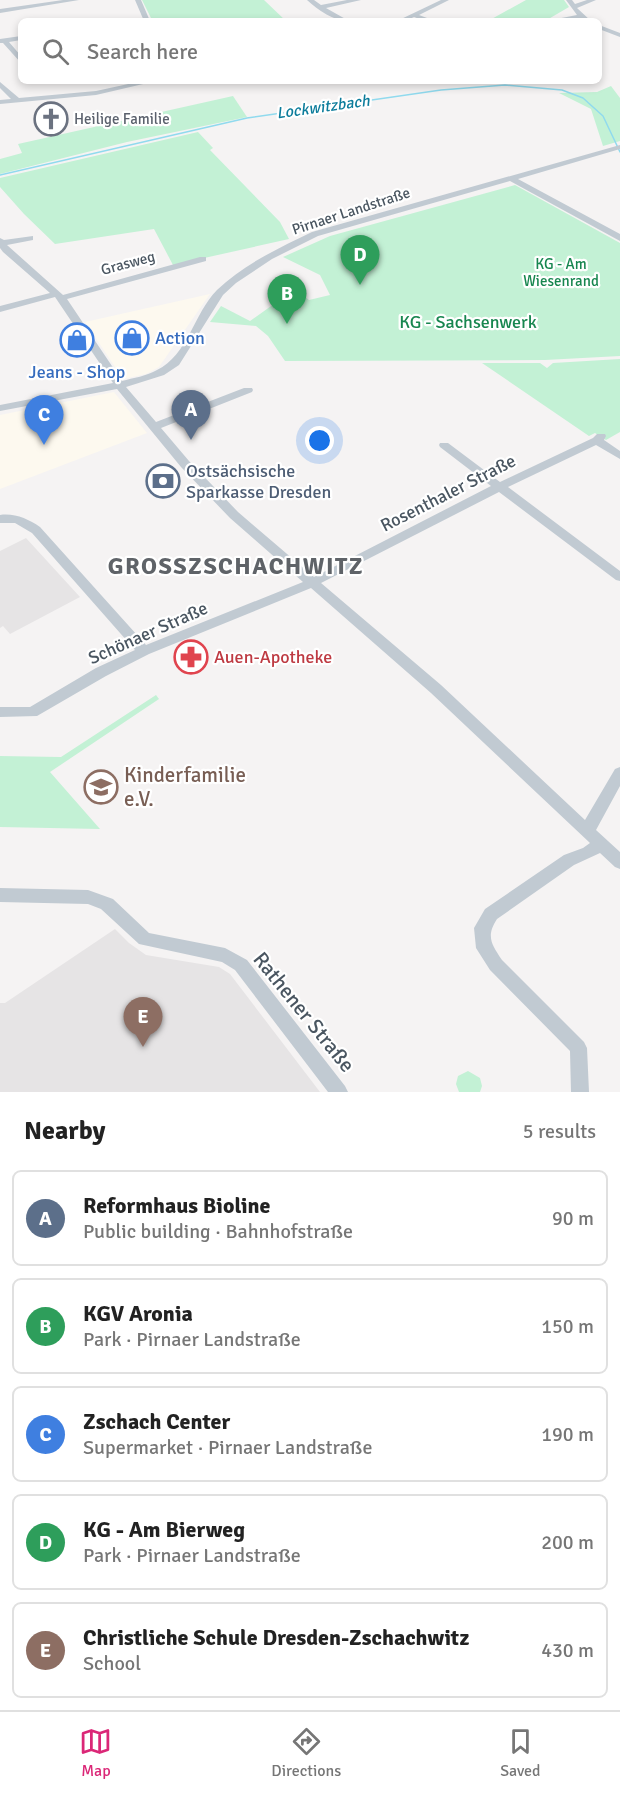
<!DOCTYPE html>
<html lang="en">
<head>
<meta charset="utf-8">
<style>
  :root { --surface:#fff; --page:#f6f6f6; --text:#222; --muted:#767676; --line:#e0e0e0; --accent:#db2777 }
  body { margin:0; font-family:Signika,sans-serif; background:var(--page); color:var(--text) }
  .you { position:absolute; left:320px; top:441px; width:21px; height:21px; margin:-15px; border:4px solid #fff; border-radius:50%; background:#1a73e8; box-shadow:0 0 0 9px #1a73e833 }
  .badge { display:grid; place-items:center; width:39px; height:39px; border-radius:50%; background:var(--accent); color:#fff; font-size:20px; font-weight:700 }
  .pin { position:absolute; translate:-50% -50px; filter:drop-shadow(0 2px 3px #0008) }
  .pin::after { content:''; position:absolute; top:32px; width:21px; height:18px; background:inherit; clip-path:polygon(0 0,100% 0,50% 100%) }
  .list { margin:0; padding:0; list-style:none }
  h2 { display:flex; justify-content:space-between; align-items:center; height:78px; margin:0; padding:0 24px; font-size:26px }
  h2 small { font-size:20px; font-weight:400; color:var(--muted) }
  .list li { display:grid; grid-template-columns:39px 1fr auto; gap:18px; align-items:center; box-sizing:border-box; height:96px; margin:0 12px 12px; padding:0 12px; border:2px solid var(--line); border-radius:9px }
  .list b { display:block; font-size:22px; white-space:nowrap }
  .list p { margin:0; font-size:20px; white-space:nowrap; color:var(--muted) }
  .list em { font-size:20px; font-style:normal; color:var(--muted) }
  .icon { flex:none; width:33px; height:33px; fill:none; stroke:currentColor; stroke-width:2; stroke-linecap:round; stroke-linejoin:round }
  .map { position:relative; flex:none; width:620px; height:1092px; overflow:hidden }
  .search { position:absolute; background:var(--surface); box-shadow:0 3px 9px #0003; left:18px; right:18px; top:18px; height:66px; display:flex; align-items:center; gap:15px; box-sizing:border-box; padding:0 21px; border-radius:9px; color:var(--muted); font-size:22px }
  .sheet { height:618px; background:var(--surface) }
  nav { display:flex; justify-content:space-around; align-items:center; box-sizing:border-box; height:84px; border-top:2px solid var(--line); background:var(--surface); font-size:16px; color:var(--muted) }
  nav a { display:grid; justify-items:center; gap:3px }
  nav .on { color:var(--accent) }
  .map>svg:first-child { display:block }
</style>
</head>
<body>
<div class="map">
<svg width="620" height="1092" viewBox="0 0 620 1092">
  <rect width="100%" height="100%" fill="#f5f3f3"/>
  <path fill="#fdf9ef" d="M210 294 159 367 146 374 123 379 85 322Z
    M114 392 147 433 0 489V415Z"/>
  <path fill="#e6e4e5" d="M26 538 80 597 10 634 3 626 0 628V551Z
    M115 929 129 943 146 955 219 967 230 974 320 1092H0V1003H5Z"/>
  <path fill="#c3f1d5" d="M142 0H264L286 21H160L152 20Z
    M526 0H564L569 7 545 21H488Z
    M611 86 620 98V141L603 146 591 109 559 93 597 92Z
    M233 96 247 117 127 142 0 174V159L22 153 18 144Z
    M198 132 213 148 210 150 280 222 289 239 173 265 154 229 55 244 24 214 0 187V178Z
    M515 185 620 243V356L545 360 285 361 268 336 256 326 210 322 221 306 250 321 295 289 309 300 330 295 320 275 283 257 330 236Z
    M620 359V432L606 440 595 433 589 436 482 363H540L547 368 553 363Z
    M156 695 159 699 50 772 100 829 0 827V756L61 757Z
    M468 1071 480 1078 482 1086 480 1092H459L456 1084 458 1076Z"/>
  <g fill="none" stroke-linecap="round" stroke-linejoin="round">
    <path stroke="#90daee" stroke-width="1.5" d="M0 175 247 118 441 90 505 85 562 90 583 98 603 116 620 152"/>
    <path fill="#c1cad2" fill-rule="evenodd" d="M63 0H79L0 13V9Z
      M135 0H141L150 21H144Z
      M307 0H314L321 5 347 0H361L326 8 349 21C333 21 318 10 307 0Z
      M441 0H449L419 15 435 21H425L414 17 405 21H397Z
      M566 0H572L575 4 587 0H596L577 8 591 21H584L580 18 546 21 577 15Z
      M599 25 620 33V37L599 29Z
      M21 36V40L9 42 21 56V63L3 43H0V39Z
      M142 81H156L96 95 0 104V100L11 99 0 88V82L19 98 96 91Z
      M314 81H323L324 82 320 84Z
      M620 145V149L518 179 620 234V241L510 181 318 236 272 259 236 283 223 295 179 365 164 375 126 387 156 422 244 388H252L253 390 252 392 161 428 189 461 238 512 314 577 491 486 440 447 439 445 440 443H448L500 482 593 438 597 434H605L606 436 604 440 620 451V459L596 445 508 487 620 571V581L616 580 499 492 321 583 441 685 585 820 615 769 620 767V786L596 830 620 852V869L615 867 600 853 574 865 497 919C486 936 491 944 502 960L584 1042 587 1048 589 1092H571L570 1051 490 970 476 948 474 928 485 909 564 855 583 848 590 843 431 693 311 588 149 654 106 676 37 716 0 717V707H30L96 668 135 650 32 533 15 523H0V515C15 513 28 519 40 527L146 645 303 582 230 518 181 467 117 389 0 411V405L113 383 55 297 0 312V306L50 293 3 252 0 248V238L4 240 33 236V240L7 245 63 295 200 257H206V261L67 299 122 381C133 378 147 376 157 370 188 355 194 313 217 290 244 264 279 248 312 232Z
      M0 888 88 890 113 899 149 933 225 948 247 960 345 1086 348 1092H328L235 970 222 962 139 944 101 909 88 904 0 902Z"/>
  </g>
  <defs>
    <g id="church-ring" transform="scale(1.725)"><circle r="9.5" fill="#fff" stroke="#6b7280" stroke-width="1.5"/><path d="M-1.2-6h2.4v3.5h3.3v2.4h-3.3V6h-2.4V-.1h-3.3v-2.4h3.3Z" fill="#6b7280"/></g>
    <g id="shop-ring" transform="scale(1.725)"><circle r="9.5" fill="#fff" stroke="#3f7fe0" stroke-width="1.5"/><path d="M-5-2.5h2.3a2.7 3.5 0 0 1 5.4 0H5L5.5 6h-11ZM-1.5-2.5h3a1.5 2.3 0 0 0-3 0Z" fill="#3f7fe0"/></g>
    <g id="bank-ring" transform="scale(1.725)"><circle r="9.5" fill="#fff" stroke="#5c6f8a" stroke-width="1.5"/><path d="M-6-4H6V4H-6ZM0-2.3a2.3 2.3 0 1 0 0 4.6a2.3 2.3 0 1 0 0-4.6Z" fill="#5c6f8a"/></g>
    <g id="pharmacy-ring" transform="scale(1.725)"><circle r="9.5" fill="#fff" stroke="#e0444e" stroke-width="1.5"/><path d="M-2-6h4v4h4v4h-4v4h-4v-4h-4v-4h4Z" fill="#e0444e"/></g>
    <g id="school-ring" transform="scale(1.725)"><circle r="9.5" fill="#fff" stroke="#8d6e63" stroke-width="1.5"/><path d="M0-5L7-2L0 1L-7-2ZM-4 1L0 2.5L4 1V4Q0 6-4 4Z" fill="#8d6e63"/></g>
  </defs>
  <g fill-rule="evenodd">
    <use href="#church-ring" x="51" y="119"/>
    <use href="#shop-ring" x="132" y="338"/>
    <use href="#shop-ring" x="77" y="340"/>
    <use href="#bank-ring" x="163" y="481"/>
    <use href="#pharmacy-ring" x="191" y="657"/>
    <use href="#school-ring" x="101" y="787"/>
  </g>
  <g text-anchor="middle" dominant-baseline="central" stroke-width="4.5" stroke-linejoin="round" paint-order="stroke">
    <g font-size="15" fill="#5b616d" stroke="#fff" text-anchor="start">
      <text x="74" y="119">Heilige Familie</text>
    </g>
    <g font-size="15" fill="#4a5661" stroke="#fff">
      <text transform="translate(351 211) rotate(-18)">Pirnaer Landstraße</text>
      <text transform="translate(128 263) rotate(-15)">Grasweg</text>
    </g>
    <g font-size="15" fill="#17864f" stroke="#fff">
      <text x="561" y="264">KG - Am<tspan x="561" dy="17">Wiesenrand</tspan></text>
    </g>
    <g font-size="16" font-style="italic" fill="#0c7c9b" stroke="#fff">
      <text transform="translate(323 107) rotate(-8)">Lockwitzbach</text>
    </g>
    <g font-size="18" fill="#17864f" stroke="#fff">
      <text x="468" y="322">KG - Sachsenwerk</text>
    </g>
    <g font-size="18" fill="#366cbe" stroke="#fff" text-anchor="start">
      <text x="155" y="338">Action</text>
      <text x="77" y="372" text-anchor="middle">Jeans - Shop</text>
    </g>
    <g font-size="18" fill="#4e5e75" stroke="#fff" text-anchor="start">
      <text x="186" y="471">Ostsächsische<tspan x="186" dy="21">Sparkasse Dresden</tspan></text>
    </g>
    <g font-size="18" fill="#4a5661" stroke="#fff">
      <text transform="translate(448 493) rotate(-27)">Rosenthaler Straße</text>
      <text transform="translate(148 633) rotate(-24)">Schönaer Straße</text>
    </g>
    <g font-size="18" fill="#be3a42" stroke="#fff" text-anchor="start">
      <text x="214" y="657">Auen-Apotheke</text>
    </g>
    <g font-size="21" fill="#785e54" stroke="#fff" text-anchor="start">
      <text x="124" y="775">Kinderfamilie<tspan x="124" dy="24">e.V.</tspan></text>
    </g>
    <g font-size="21" fill="#4a5661" stroke="#fff">
      <text transform="translate(304 1012) rotate(51)">Rathener Straße</text>
    </g>
    <g font-size="24" font-weight="bold" letter-spacing="1.5" fill="#5f6368" stroke="#fff">
      <text x="236" y="566">GROSSZSCHACHWITZ</text>
    </g>
  </g>
</svg>
<div class="you"></div>
<div class="pin badge" style="left:191px;top:440px;background:#5c6f8a">A</div>
<div class="pin badge" style="left:287px;top:324px;background:#2e9e5b">B</div>
<div class="pin badge" style="left:44px;top:445px;background:#3f7fe0">C</div>
<div class="pin badge" style="left:360px;top:285px;background:#2e9e5b">D</div>
<div class="pin badge" style="left:143px;top:1047px;background:#8d6e63">E</div>
<div class="search"><svg class="icon" aria-label="search" viewBox="0 0 24 24"><circle cx="10" cy="10" r="6"/><path d="M15 15l6 6"/></svg>Search here</div>
</div>
<section class="sheet">
<h2>Nearby<small>5 results</small></h2>
<ul class="list">
<li><span class="badge" style="background:#5c6f8a">A</span><div><b>Reformhaus Bioline</b><p>Public building · Bahnhofstraße</p></div><em>90 m</em></li>
<li><span class="badge" style="background:#2e9e5b">B</span><div><b>KGV Aronia</b><p>Park · Pirnaer Landstraße</p></div><em>150 m</em></li>
<li><span class="badge" style="background:#3f7fe0">C</span><div><b>Zschach Center</b><p>Supermarket · Pirnaer Landstraße</p></div><em>190 m</em></li>
<li><span class="badge" style="background:#2e9e5b">D</span><div><b>KG - Am Bierweg</b><p>Park · Pirnaer Landstraße</p></div><em>200 m</em></li>
<li><span class="badge" style="background:#8d6e63">E</span><div><b>Christliche Schule Dresden-Zschachwitz</b><p>School</p></div><em>430 m</em></li>
</ul>
</section>
<nav>
<a class="on"><svg class="icon" aria-label="map" viewBox="0 0 24 24"><path d="M3 6l6-2 6 2 6-2v14l-6 2-6-2-6 2zM9 4v14M15 6v14"/></svg>Map</a>
<a><svg class="icon" aria-label="directions" viewBox="0 0 24 24"><path d="M12 3l9 9-9 9-9-9zM9 14v-3h6M13 9l2 2-2 2"/></svg>Directions</a>
<a><svg class="icon" aria-label="saved" viewBox="0 0 24 24"><path d="M7 4h10v16l-5-4-5 4z"/></svg>Saved</a>
</nav>
</body>
</html>
